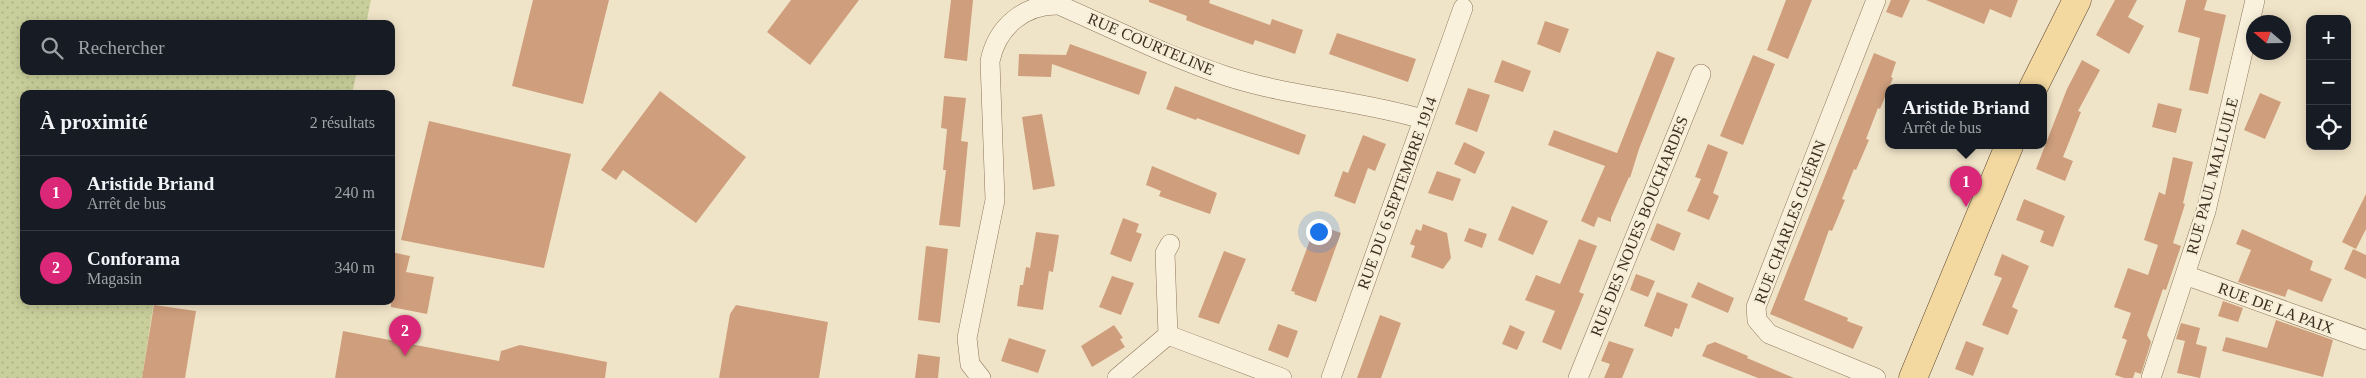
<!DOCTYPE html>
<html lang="fr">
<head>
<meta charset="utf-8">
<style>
  :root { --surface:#171b24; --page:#20242c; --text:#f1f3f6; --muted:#9ea1a6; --line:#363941; --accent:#db2777 }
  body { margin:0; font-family:Georgia,serif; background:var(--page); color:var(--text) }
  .controls { position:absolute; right:15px; top:15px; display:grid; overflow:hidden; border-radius:10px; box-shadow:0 2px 12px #0003 }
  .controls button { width:45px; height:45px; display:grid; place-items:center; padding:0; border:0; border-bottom:1px solid var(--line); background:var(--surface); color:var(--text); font:25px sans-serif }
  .compass { position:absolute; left:2246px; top:15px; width:45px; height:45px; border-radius:50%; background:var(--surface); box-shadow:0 2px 12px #0003; rotate:290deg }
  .you { position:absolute; left:1318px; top:231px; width:18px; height:18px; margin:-12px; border:4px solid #fff; border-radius:50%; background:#1a73e8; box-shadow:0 0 0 8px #1a73e833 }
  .badge { display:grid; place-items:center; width:32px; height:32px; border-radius:50%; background:var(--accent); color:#fff; font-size:16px; font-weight:700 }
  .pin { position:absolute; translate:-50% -41px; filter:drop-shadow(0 1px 2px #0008) }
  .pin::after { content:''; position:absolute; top:26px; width:18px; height:15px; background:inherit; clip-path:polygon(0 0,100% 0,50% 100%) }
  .popup { position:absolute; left:1885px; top:84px; width:162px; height:65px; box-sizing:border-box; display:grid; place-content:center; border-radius:10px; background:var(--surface); filter:drop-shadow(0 1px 4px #0005); font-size:16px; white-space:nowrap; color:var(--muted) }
  .popup b { font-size:19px; color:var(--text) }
  .popup::after { content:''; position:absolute; left:50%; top:100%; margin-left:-10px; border:10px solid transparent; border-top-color:var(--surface) }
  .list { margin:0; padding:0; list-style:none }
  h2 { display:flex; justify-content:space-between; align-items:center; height:65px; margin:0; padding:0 20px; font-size:21px }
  h2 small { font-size:16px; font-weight:400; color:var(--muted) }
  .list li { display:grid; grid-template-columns:32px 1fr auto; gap:15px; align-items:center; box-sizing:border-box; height:75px; padding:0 20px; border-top:1px solid var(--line) }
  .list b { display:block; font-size:19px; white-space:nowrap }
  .list p { margin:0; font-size:16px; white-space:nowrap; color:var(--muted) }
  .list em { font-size:16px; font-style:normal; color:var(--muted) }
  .icon { flex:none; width:28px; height:28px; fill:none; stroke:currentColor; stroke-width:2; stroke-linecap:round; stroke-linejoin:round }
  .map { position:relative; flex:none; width:2366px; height:378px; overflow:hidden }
  .search { position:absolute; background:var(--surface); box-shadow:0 2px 12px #0003; left:20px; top:20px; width:375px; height:55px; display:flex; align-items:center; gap:12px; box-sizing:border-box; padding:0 18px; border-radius:10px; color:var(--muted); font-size:19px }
  .panel { position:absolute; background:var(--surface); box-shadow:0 2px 12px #0003; left:20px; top:90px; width:375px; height:215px; border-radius:10px }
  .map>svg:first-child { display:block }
</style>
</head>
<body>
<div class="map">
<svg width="2366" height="378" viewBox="0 0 2366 378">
  <defs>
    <pattern id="grass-dots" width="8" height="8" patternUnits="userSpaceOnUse" patternTransform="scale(1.25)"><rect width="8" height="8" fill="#c9cf9b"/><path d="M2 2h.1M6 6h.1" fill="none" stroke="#aeb285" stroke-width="1.8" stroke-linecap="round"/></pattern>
  </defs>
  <rect width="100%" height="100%" fill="#f0e4c8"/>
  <path fill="url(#grass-dots)" d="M0 0H371L366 24H24V71H357L352 94H24V301H154L142 378H0Z"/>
  <path fill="#cf9f7d" d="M533 0H609L583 104 512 86Z
    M791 0H859L810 65 767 32Z
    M951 0H973L967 61 944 58Z
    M1149 0H1210L1209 3 1270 25 1272 19 1303 30 1295 54 1255 40 1253 45 1201 26 1186 20 1187 16 1149 2Z
    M1786 0H1812L1788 59 1767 50Z
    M1891 0H1910L1902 18 1886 12Z
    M1926 0H2018L2011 18 1990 9 1984 24Z
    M2115 0H2137L2128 17 2144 26 2129 54 2096 35Z
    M2186 0H2207L2204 10 2226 15 2208 94 2189 90 2200 38 2178 32Z
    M1545 21 1569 29 1560 53 1537 44Z
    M1337 33 1416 59 1408 82 1329 54Z
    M1070 44 1147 72 1139 95 1052 64 1051 77 1018 76 1019 54 1066 55Z
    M1657 51 1675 58 1639 149 1630 178 1629 177 1611 218V222L1598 217 1594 227 1581 221 1605 166 1548 145 1554 130 1617 153Z
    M1874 53 1896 62 1891 77 1893 78 1880 109 1878 108 1866 139 1869 140 1856 170 1854 169 1842 199 1845 200 1832 231 1829 230 1804 300 1848 318 1847 321 1863 327 1853 349 1770 314Z
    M1753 55 1775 64 1743 145 1720 136Z
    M1502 60 1531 71 1523 92 1494 82Z
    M2082 60 2100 70 2078 111 2081 112 2063 157 2073 161 2065 181 2036 169 2067 89Z
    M1175 86 1306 135 1299 155 1197 118 1196 120 1166 109Z
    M1468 88 1490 95 1477 132 1455 124Z
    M660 91 746 157 696 223 623 170 616 180 601 170Z
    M2260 93 2281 102 2265 139 2244 130Z
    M944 96 966 98 961 141 968 142 960 227 939 225 946 170H943L947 129 941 128Z
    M2158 103 2182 109 2176 133 2152 127Z
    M1042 114 1055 186 1033 190 1022 117Z
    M429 121 571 154 544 268 401 240Z
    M1363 135 1386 144 1375 171 1368 168 1355 204 1334 196 1343 171 1348 173Z
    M1464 142 1485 152 1475 174 1454 164Z
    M1708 144 1728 152 1713 193 1719 196 1709 220 1687 211 1701 179 1695 177Z
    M2173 157 2193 162 2183 203 2185 204 2173 243 2181 246 2166 290 2163 289 2147 335 2151 342 2141 374 2135 372 2133 378H2124L2115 375 2127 340 2122 338 2131 313 2114 307 2128 268 2148 275 2158 245 2144 240 2159 192 2165 195Z
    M1152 166 1217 193 1210 214 1159 196 1161 191 1146 185Z
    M1437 171 1461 179 1453 201 1428 193Z
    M2366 194V229L2356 249 2342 242Z
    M2024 199 2065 216 2053 247 2040 242 2044 231 2016 220Z
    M1512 206 1548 221 1533 255 1498 240Z
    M1123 218 1139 224 1136 232 1142 234 1131 262 1110 254Z
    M1657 223 1681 233 1674 251 1650 240Z
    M1316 224 1341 233 1316 302 1294 294 1295 292 1291 291Z
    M1423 224 1447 233 1451 258 1443 269 1411 257 1415 246 1410 244 1416 229 1421 231Z
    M1469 228 1487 234 1482 248 1464 241Z
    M2242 229 2313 261 2310 270 2332 279 2322 302 2288 289 2285 297 2238 282 2251 250 2236 244Z
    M1036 232 1059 235 1053 272 1049 271 1043 310 1017 306 1020 285H1023L1026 267 1030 268Z
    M1579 239 1597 246 1579 292 1584 294 1561 350 1542 342 1555 311 1525 300 1536 275 1560 284Z
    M926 246 948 249 940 323 918 320Z
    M2353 249 2366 255V279L2344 269Z
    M1224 251 1246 259 1219 324 1198 317Z
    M391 252 410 256 406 272 434 277 427 314 391 307Z
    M2002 254 2029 266 2012 307 2018 310 2008 335 1982 325 2002 278 1994 275Z
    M1636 274 1655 281 1648 297 1630 290Z
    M1112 276 1134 283 1121 315 1099 307Z
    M1698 282 1734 298 1728 313 1691 297Z
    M1657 292 1688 304 1679 329 1675 328 1672 337 1644 326Z
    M2223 301 2243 308 2238 322 2218 316Z
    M154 305 196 311 185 378H142Z
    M736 305 828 322 819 378H719L730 314Z
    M1380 315 1401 323 1381 378H1357Z
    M2276 320 2333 340 2323 377 2222 351 2226 337 2267 348Z
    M2181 323 2200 328 2196 344 2207 347 2200 378 2177 373 2185 341 2176 339Z
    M1278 324 1298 331 1288 358 1268 350Z
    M1114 325 1123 338 1120 339 1125 347 1092 367 1081 346Z
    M1510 325 1525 332 1517 350 1502 344Z
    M343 331 499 361 501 351 520 345 607 362 605 378H335Z
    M1009 338 1046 350 1038 373 1001 361Z
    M1609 341 1634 349 1622 378H1604L1610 364 1601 361Z
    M1966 341 1984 348 1973 376 1955 369Z
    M1715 342 1748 356 1747 358 1794 378H1758L1702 356 1707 345Z
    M918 354 940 357 938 378H915Z"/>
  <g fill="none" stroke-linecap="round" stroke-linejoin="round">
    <g stroke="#8d765c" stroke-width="20">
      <path id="street" d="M2185 275 2366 340
        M1168 335 1165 253 1170 244
        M981 378 970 364 967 338 995 200 990 61C997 27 1024 4 1059 5 1114 29 1169 57 1226 76 1290 97 1358 100 1422 119
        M1117 378 1168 335 1282 378
        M1331 378 1463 8
        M1578 378 1701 74
        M1876 378 1769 334 1757 320 1756 307 1876 0
        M2151 378 2206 211 2255 0"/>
    </g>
    <g stroke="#5b4430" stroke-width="29">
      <path id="primary" d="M2033 88 2077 0
        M1913 378 2009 146"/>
    </g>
    <use href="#street" stroke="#faf1dc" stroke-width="19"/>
    <use href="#primary" stroke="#f3d9a0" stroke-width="28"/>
  </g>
  <g text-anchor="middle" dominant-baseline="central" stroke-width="4.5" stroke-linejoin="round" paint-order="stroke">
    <g font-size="16" fill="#3d2e20" stroke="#f7eed8">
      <text transform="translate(1151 44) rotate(23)">RUE COURTELINE</text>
      <text transform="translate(2212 176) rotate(-75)">RUE PAUL MALLUILE</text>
      <text transform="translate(1397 193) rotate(-70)">RUE DU 6 SEPTEMBRE 1914</text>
      <text transform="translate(1790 222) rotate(-69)">RUE CHARLES GUÉRIN</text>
      <text transform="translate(1639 226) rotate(-68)">RUE DES NOUES BOUCHARDES</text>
      <text transform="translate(2276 308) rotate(20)">RUE DE LA PAIX</text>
    </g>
  </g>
</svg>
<div class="controls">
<button>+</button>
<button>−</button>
<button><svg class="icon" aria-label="locate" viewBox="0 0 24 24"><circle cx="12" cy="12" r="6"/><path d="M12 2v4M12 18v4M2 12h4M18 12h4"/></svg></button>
</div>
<svg class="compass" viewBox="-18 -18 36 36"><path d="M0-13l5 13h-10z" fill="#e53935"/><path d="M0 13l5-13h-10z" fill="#9ea1a6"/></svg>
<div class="you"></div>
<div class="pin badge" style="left:1966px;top:207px">1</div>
<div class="popup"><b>Aristide Briand</b>Arrêt de bus</div>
<div class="pin badge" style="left:405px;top:356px">2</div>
<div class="search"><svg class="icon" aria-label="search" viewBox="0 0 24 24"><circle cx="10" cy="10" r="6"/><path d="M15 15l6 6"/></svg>Rechercher</div>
<section class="panel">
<h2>À proximité<small>2 résultats</small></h2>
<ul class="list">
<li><span class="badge">1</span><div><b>Aristide Briand</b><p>Arrêt de bus</p></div><em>240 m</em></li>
<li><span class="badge">2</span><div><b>Conforama</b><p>Magasin</p></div><em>340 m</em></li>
</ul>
</section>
</div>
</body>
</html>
